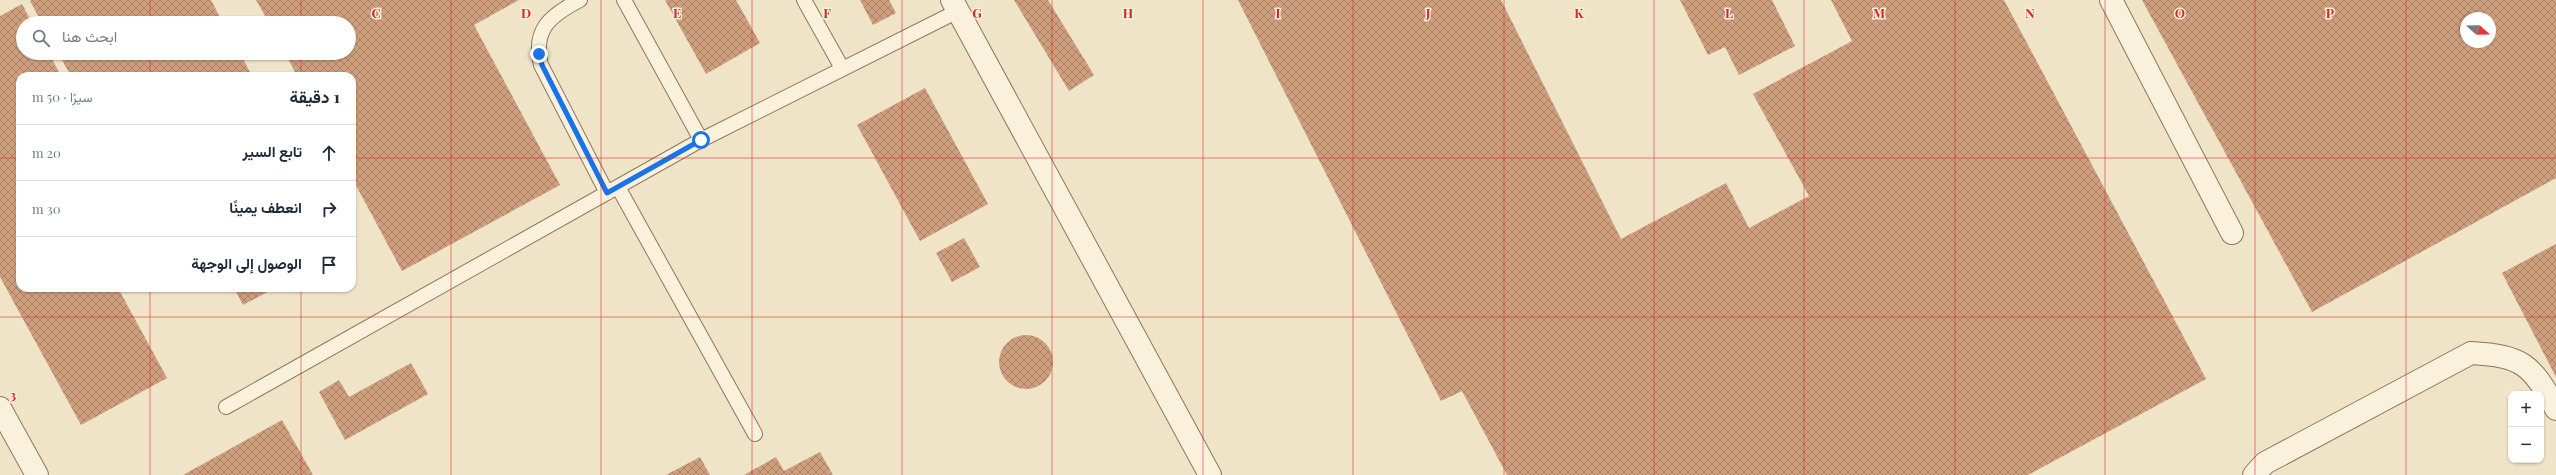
<!DOCTYPE html>
<html lang="ar">
<head>
<meta charset="utf-8">
<style>
  :root { --surface:#fff; --page:#f2f2f3; --text:#1f2937; --muted:#747a83; --line:#e0e1e3 }
  body { margin:0; font-family:"Playfair Display",Vazirmatn,serif; background:var(--page); color:var(--text); direction:rtl }
  .controls { position:absolute; right:12px; bottom:12px; display:grid; overflow:hidden; border-radius:8px; box-shadow:0 1px 3px #0004 }
  .controls button { width:36px; height:36px; display:grid; place-items:center; padding:0; border:0; border-bottom:1px solid var(--line); background:var(--surface); color:var(--text); font:20px sans-serif }
  .compass { position:absolute; left:2460px; top:12px; width:36px; height:36px; border-radius:50%; background:var(--surface); box-shadow:0 1px 3px #0004; rotate:110deg }
  .stop { position:absolute; width:12px; height:12px; margin:-9px; border:3px solid #1a73e8; border-radius:50%; background:#fff }
  .stop.end { background:#1a73e8; border-color:#fff; box-shadow:0 1px 4px #0008 }
  .list { margin:0; padding:0; list-style:none }
  h2 { display:flex; justify-content:space-between; align-items:center; height:52px; margin:0; padding:0 16px; font-size:17px }
  h2 small { font-size:13px; font-weight:400; color:var(--muted) }
  .list li { display:grid; grid-template-columns:26px 1fr auto; gap:12px; align-items:center; box-sizing:border-box; height:56px; padding:0 16px; border-top:1px solid var(--line) }
  .list b { display:block; font-size:15px; white-space:nowrap }
  .list em { font-size:13px; font-style:normal; color:var(--muted) }
  .icon { flex:none; width:22px; height:22px; fill:none; stroke:currentColor; stroke-width:2; stroke-linecap:round; stroke-linejoin:round }
  .map { position:relative; flex:none; width:2556px; height:475px; overflow:hidden; direction:ltr }
  .search { position:absolute; background:var(--surface); box-shadow:0 1px 3px #0004; left:16px; top:16px; width:340px; height:44px; display:flex; align-items:center; gap:10px; box-sizing:border-box; padding:0 14px; border-radius:22px; color:var(--muted); font-size:15px }
  .panel { position:absolute; background:var(--surface); box-shadow:0 1px 3px #0004; left:16px; top:72px; width:340px; height:220px; border-radius:12px; direction:rtl }
  .map>svg:first-child { display:block }
</style>
</head>
<body>
<div class="map">
<svg width="2556" height="475" viewBox="0 0 2556 475">
  <defs>
    <pattern id="building-cross-hatch" width="8" height="8" patternUnits="userSpaceOnUse"><rect width="8" height="8" fill="#cf9f7d"/><path d="M0 0l8 8M0 8l8-8" fill="none" stroke="#a98266"/></pattern>
  </defs>
  <rect width="100%" height="100%" fill="#f0e4c8"/>
  <path fill="url(#building-cross-hatch)" fill-rule="evenodd" d="M32 0H211L223 23H42L30 1Z
    M256 0H519L474 25 560 185 402 271 352 178V76H297L285 53H349V23H269Z
    M665 0H736L760 43 706 74Z
    M860 0H889L896 13 873 25Z
    M1014 0H1048L1094 75 1069 91Z
    M1238 0H1501L1621 239 1726 183 1749 228 1809 196 1753 94 1852 41 1831 0H2004L2206 379 2028 475H1507L1462 391 1441 401Z
    M1680 0H1772L1795 46 1739 75 1725 47 1708 55Z
    M2142 0H2556V178L2312 312ZM2466 18H2490V42H2466Z
    M22 4 32 23H23V53H49L61 76H20V288H118L167 378 81 425 0 277V16Z
    M58 53H240L252 76H71Z
    M925 88 988 204 920 241 857 125Z
    M964 238 980 267 952 282 936 253Z
    M2556 244V377L2502 273Z
    M234 288H275L243 305Z
    M999 362a27 27 0 1 1 54 0a27 27 0 1 1-54 0Z
    M411 363 428 394 345 440 319 392 339 380 349 397Z
    M282 420 313 475H183Z
    M820 452 833 475H744L776 457 784 471Z
    M700 457 710 475H666Z"/>
  <g fill="none" stroke-linecap="round" stroke-linejoin="round">
    <g stroke="#8d765c" stroke-width="16">
      <path id="service" d="M580 0C551 15 532 29 541 65L607 193
        M624 0 701 140
        M804 0 842 68
        M618 187 755 434
        M226 407 701 140 958 11"/>
    </g>
    <g stroke="#8d765c" stroke-width="24">
      <path id="minor" d="M952 0 1210 475
        M2111 0 2232 233
        M0 408 37 475
        M2254 475 2265 463 2471 353C2523 356 2531 364 2556 409"/>
    </g>
    <use href="#service" stroke="#faf1dc" stroke-width="14"/>
    <use href="#minor" stroke="#faf1dc" stroke-width="22"/>
  </g>
  <g fill="none" stroke-linecap="round" stroke-linejoin="round">
    <path stroke="#1a73e8" stroke-width="5" d="M539 54 542 65 607 193 701 140"/>
  </g>
  <path fill="none" stroke="#d62828" stroke-width="1" stroke-opacity="0.55" d="M150 0V23M301 0V23M451 0V475M601 0V475M752 0V475M902 0V475M1052 0V475M1203 0V475M1353 0V475M1504 0V475M1654 0V475M1804 0V475M1955 0V475M2105 0V475M2255 0V475M2406 0V475M150 53V76M301 53V76M0 158H20M352 158H2556M150 288V475M301 288V475M0 317H2556"/>
  <g font-size="13" text-anchor="middle" font-weight="bold" fill="#d62828" stroke="#f7eed8" stroke-width="3" stroke-linejoin="round" paint-order="stroke">
    <text x="376" y="18">C</text>
    <text x="526" y="18">D</text>
    <text x="677" y="18">E</text>
    <text x="827" y="18">F</text>
    <text x="977" y="18">G</text>
    <text x="1128" y="18">H</text>
    <text x="1278" y="18">I</text>
    <text x="1428" y="18">J</text>
    <text x="1579" y="18">K</text>
    <text x="1729" y="18">L</text>
    <text x="1879" y="18">M</text>
    <text x="2030" y="18">N</text>
    <text x="2180" y="18">O</text>
    <text x="2330" y="18">P</text>
    <text x="13" y="400">3</text>
  </g>
</svg>
<div class="controls">
<button>+</button>
<button>−</button>
</div>
<svg class="compass" viewBox="-18 -18 36 36"><path d="M0-13l5 13h-10z" fill="#e53935"/><path d="M0 13l5-13h-10z" fill="#747a83"/></svg>
<div class="stop" style="left:701px;top:140px"></div>
<div class="stop end" style="left:539px;top:54px"></div>
<div class="search"><svg class="icon" aria-label="search" viewBox="0 0 24 24"><circle cx="10" cy="10" r="6"/><path d="M15 15l6 6"/></svg>ابحث هنا</div>
<section class="panel">
<h2>1 دقيقة<small>سيرًا · 50 m</small></h2>
<ul class="list">
<li><svg class="icon" aria-label="ahead" viewBox="0 0 24 24"><path d="M12 20V5M6 11l6-6 6 6"/></svg><div><b>تابع السير</b></div><em>20 m</em></li>
<li><svg class="icon" aria-label="right" viewBox="0 0 24 24"><path d="M7 20v-9h11M14 6l5 5-5 5"/></svg><div><b>انعطف يمينًا</b></div><em>30 m</em></li>
<li><svg class="icon" aria-label="arrive" viewBox="0 0 24 24"><path d="M6 21V4h12l-3 4 3 4H6"/></svg><div><b>الوصول إلى الوجهة</b></div></li>
</ul>
</section>
</div>
</body>
</html>
